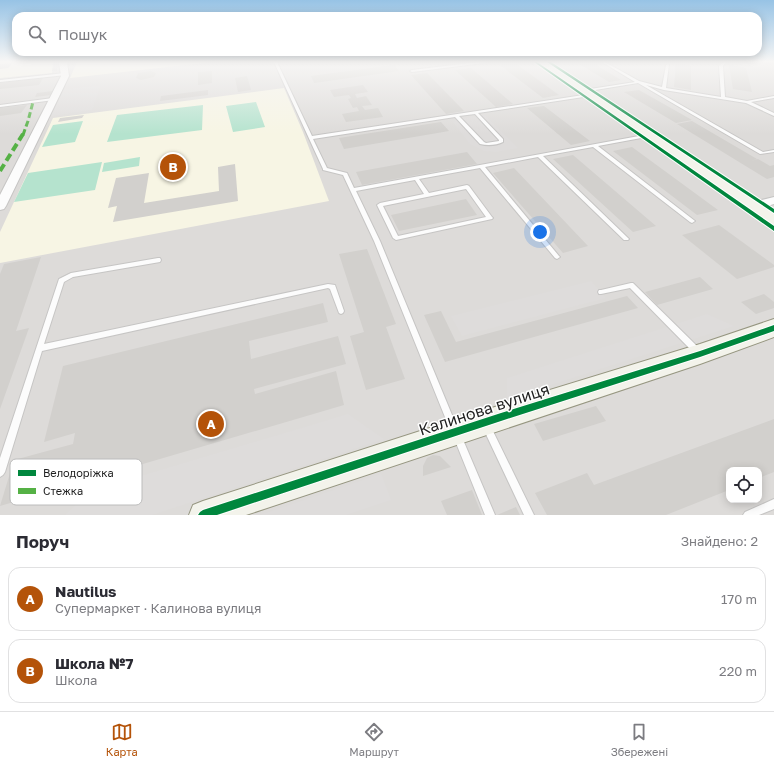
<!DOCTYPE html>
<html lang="uk">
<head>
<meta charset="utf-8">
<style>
  :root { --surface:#fff; --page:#f7f7f7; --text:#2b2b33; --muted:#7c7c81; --line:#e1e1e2; --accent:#b45309 }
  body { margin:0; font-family:"Golos Text",sans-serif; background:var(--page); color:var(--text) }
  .controls { position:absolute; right:12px; bottom:12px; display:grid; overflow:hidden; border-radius:8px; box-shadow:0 2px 10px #0003 }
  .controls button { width:36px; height:36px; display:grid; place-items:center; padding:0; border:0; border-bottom:1px solid var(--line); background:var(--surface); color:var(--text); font:20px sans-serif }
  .you { position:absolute; left:540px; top:232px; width:14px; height:14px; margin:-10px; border:3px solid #fff; border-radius:50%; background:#1a73e8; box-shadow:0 0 0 6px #1a73e833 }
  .badge { display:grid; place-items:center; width:26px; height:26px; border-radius:50%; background:var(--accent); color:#fff; font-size:13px; font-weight:700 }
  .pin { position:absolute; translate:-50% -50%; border:2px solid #fff; box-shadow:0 1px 4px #0006 }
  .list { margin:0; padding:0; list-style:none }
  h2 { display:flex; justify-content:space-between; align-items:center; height:52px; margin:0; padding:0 16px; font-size:17px }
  h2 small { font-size:13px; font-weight:400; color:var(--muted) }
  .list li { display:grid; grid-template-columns:26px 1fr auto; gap:12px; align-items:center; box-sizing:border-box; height:64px; margin:0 8px 8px; padding:0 8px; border:1px solid var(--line); border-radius:12px }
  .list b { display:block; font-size:15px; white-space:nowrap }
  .list p { margin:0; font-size:13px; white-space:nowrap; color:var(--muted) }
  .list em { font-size:13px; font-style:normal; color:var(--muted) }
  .icon { flex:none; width:22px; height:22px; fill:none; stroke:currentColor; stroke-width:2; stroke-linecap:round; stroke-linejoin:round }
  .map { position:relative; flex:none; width:774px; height:515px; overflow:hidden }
  .search { position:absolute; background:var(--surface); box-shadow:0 2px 10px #0003; left:12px; right:12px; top:12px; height:44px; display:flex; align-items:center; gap:10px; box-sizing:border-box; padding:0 14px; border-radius:12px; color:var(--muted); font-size:15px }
  .sheet { height:196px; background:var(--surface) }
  nav { display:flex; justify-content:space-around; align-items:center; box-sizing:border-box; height:56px; border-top:1px solid var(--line); background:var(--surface); font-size:11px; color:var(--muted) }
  nav a { display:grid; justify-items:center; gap:2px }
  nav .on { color:var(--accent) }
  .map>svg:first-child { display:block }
</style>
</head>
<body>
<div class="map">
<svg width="774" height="515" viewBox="0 0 774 515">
  <rect width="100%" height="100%" fill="#eeebe8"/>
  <path fill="#dddbd9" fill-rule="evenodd" d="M0 62H774V515H0ZM729 470H759V500H729Z"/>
  <path fill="#f7f5e4" d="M0 62H53L52 73 0 78Z
    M77 62H212L70 78Z
    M284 88 303 132 329 201 0 263V232L53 118Z"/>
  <path fill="#b5e3ce" d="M256 102 265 127 233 132 226 106Z
    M203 105 202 130 107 142 117 115Z
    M83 121 75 142 42 147 53 125Z
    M140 157 139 166 102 172 104 163Z
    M102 162 95 190 14 202 28 173Z"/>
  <path fill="#dedcdb" d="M101 85 92 110 51 116 64 89Z
    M485 115 518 148 496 152 484 151 470 144 453 122 455 120Z
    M591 281 606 298 462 336 451 316Z
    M707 314 734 326 507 399V378Z
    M348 414 384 439 152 515H65L76 505 81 494Z
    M381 474 391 500 346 515H260Z"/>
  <path fill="#d2d0cd" d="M54 62H61L60 67 57 68V71H52Z
    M576 62H591L621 80 609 82Z
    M13 63 8 68 0 69V64Z
    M515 63 559 95 543 98 500 65Z
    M676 63 691 66V90L674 87Z
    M394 65 399 71 314 83 311 76Z
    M729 65 746 68 752 92 733 89Z
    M471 68 513 104 496 107 455 70Z
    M151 71 156 73 154 77 141 80 136 78 138 73Z
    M212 71V83L198 85V72Z
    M427 73 464 111 446 114 411 75Z
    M247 76 251 90 238 92 235 78Z
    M43 78 39 85 0 89V83Z
    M363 85 368 92 355 94 357 98 366 96 372 105 362 106 365 110 378 108 383 117 346 122 342 114 359 111 357 107 353 108 348 99 351 98 349 95 334 97 330 90Z
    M208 90V95L160 101 161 96Z
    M639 90 692 120 676 123 624 92Z
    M53 91 51 95 35 97 37 93Z
    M27 105 21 113 0 116V108Z
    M544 106 590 141 571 145 527 108Z
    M84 115 82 118 58 122 60 118Z
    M692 121 757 159 751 161 758 159 770 166 774 165V177L767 179 677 124Z
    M441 122 449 131 344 149 339 138Z
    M632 147 718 210 697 215 613 151Z
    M467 152 477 164 362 185 356 172Z
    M573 155 656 226 633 232 553 159Z
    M235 164 238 201 113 222 117 206 108 208 116 178 149 173 144 203 219 191 218 167Z
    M514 168 588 246 563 253 493 173Z
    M466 199 477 215 399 231 391 215Z
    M719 225 774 265V267L737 279 682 235Z
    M367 249 396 324 386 327 405 379 366 390 350 336 364 332 339 254Z
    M41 257 16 331 29 328 0 409V274L4 264Z
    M700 277 713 289 657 305 645 292Z
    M764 294 774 302V308L756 314 741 302Z
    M627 296 638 308 445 362 424 315 441 311 456 342Z
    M323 303 328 322 249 341 251 359 338 336 346 364 254 389 255 394 336 371 344 405 0 506 14 460 73 444 75 433 44 442 63 366Z
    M596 406 606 421 543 441 534 424Z
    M774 419V472L759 478V470H729V490L666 515H547L535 493 587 473 594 485Z
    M433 455 440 456 451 467 423 476V466L427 458Z
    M472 490 482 515H447L441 501Z
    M516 507 520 515H497Z"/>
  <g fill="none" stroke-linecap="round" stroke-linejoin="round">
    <g stroke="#c6c5c4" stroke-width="2">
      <path id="lane" d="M274 62H277L312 136 590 94 592 95 590 96 478 113 503 139V142C497 145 488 146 480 144L455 117 313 139 327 168 347 173 354 188 650 134 652 135V136L598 146 695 221 692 223 690 222 593 147 543 156 628 238 629 239 628 240H624L538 157 485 167 559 256 560 257 557 259 555 258 480 168 419 179 429 193 467 185 469 186 492 217 493 218 492 219 396 240 393 238 377 205 380 203 424 194 415 180 356 191 380 241 457 427 456 430 453 431 450 430 449 427 374 241 343 175 323 170V169ZM475 114 499 140V141L486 143 484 142 459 116ZM466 189 486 217 398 236 383 206Z
        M478 62H486L484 63 412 72 410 71 412 70Z
        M602 62H605L639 81 662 87 666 65 669 64 666 88 721 97 719 66 723 62H726L723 66 725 97 747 101 774 96V98L751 102 774 113V116L746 103 664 90 646 85 763 152 774 150V152L760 154 638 83 583 92V90H584L635 82Z
        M65 73 67 74 66 75 0 82V80Z
        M53 98H54V100L0 107V105Z
        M158 258H160L161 260 160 262 73 277 64 282 44 344 328 284 335 285 344 311 343 313 341 314 339 313 330 289 328 288 42 351 5 472 3 475 0 477V458L59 279 71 273Z
        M631 283H633L700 349 701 351 700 353 697 354 694 353 630 288 601 294H599L598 292 599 290H601Z
        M487 424 490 425 534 515H524L483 428 484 425Z
        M458 434 461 435 495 515H485L454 438 455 435Z
        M774 499V509L759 515H743L745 512Z"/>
    </g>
    <g stroke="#c6c5c4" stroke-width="2">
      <path id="street" d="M59 62H67L69 76 6 206 4 209 0 210V195L61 76Z
        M774 197V204L753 210 749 209 747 206 749 203Z"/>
    </g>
    <g stroke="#969680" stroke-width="2">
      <path id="secondary" d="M537 62H548L774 212V225L768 224Z
        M774 319V337L700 364 246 515H189L193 505 203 501 501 405 700 344Z"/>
    </g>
    <use href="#lane" fill="#fcfcfc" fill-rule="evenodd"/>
    <use href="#street" fill="#fcfcfc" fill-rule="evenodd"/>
    <use href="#secondary" fill="#f3f3eb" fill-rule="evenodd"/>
    <path stroke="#55b145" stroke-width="3" stroke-dasharray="6 3" stroke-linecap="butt" d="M23 135 28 121 33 102"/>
    <path stroke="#55b145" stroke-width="4" stroke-dasharray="8 4" stroke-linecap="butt" d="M0 171 23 134"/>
    <g stroke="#fff" stroke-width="2">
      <path id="cycleway" d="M534 62H537L774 226V231Z
        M547 62H551L774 209V213Z
        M774 325V331L700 357 501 421 217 515H198L200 512 203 510 501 413 700 351Z"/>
    </g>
    <use href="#cycleway" fill="#00873e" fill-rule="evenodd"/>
  </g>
  <linearGradient id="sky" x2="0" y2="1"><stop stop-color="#97c3e5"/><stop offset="0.46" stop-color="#f7f6f5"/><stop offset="1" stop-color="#f7f6f5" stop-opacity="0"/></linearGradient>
  <rect width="774" height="134" fill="url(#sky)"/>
  <g text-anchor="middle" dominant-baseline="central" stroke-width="3" stroke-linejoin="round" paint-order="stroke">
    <g font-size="16" fill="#1f1f1f" stroke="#fff">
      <text transform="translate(484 409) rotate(-18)">Калинова вулиця</text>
    </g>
  </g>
  <rect x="10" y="459" width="132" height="46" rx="6" fill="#fff" stroke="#bcbcbc" stroke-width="1"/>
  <rect x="18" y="470" width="18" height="6" fill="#00873e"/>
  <rect x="18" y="488" width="18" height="6" fill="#55b145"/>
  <g font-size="11" fill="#1f1f1f">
    <text x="43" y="477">Велодоріжка</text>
    <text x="43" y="495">Стежка</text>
  </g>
</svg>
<div class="controls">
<button><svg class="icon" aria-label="locate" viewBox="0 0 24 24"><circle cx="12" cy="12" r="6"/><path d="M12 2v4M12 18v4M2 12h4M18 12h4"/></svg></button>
</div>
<div class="you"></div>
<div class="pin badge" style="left:211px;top:424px">A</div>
<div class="pin badge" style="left:173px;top:167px">B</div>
<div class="search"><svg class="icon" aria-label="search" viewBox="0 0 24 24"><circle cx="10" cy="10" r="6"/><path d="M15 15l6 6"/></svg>Пошук</div>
</div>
<section class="sheet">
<h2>Поруч<small>Знайдено: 2</small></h2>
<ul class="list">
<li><span class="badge">A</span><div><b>Nautilus</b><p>Супермаркет · Калинова вулиця</p></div><em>170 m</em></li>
<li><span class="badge">B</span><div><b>Школа №7</b><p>Школа</p></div><em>220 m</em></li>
</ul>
</section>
<nav>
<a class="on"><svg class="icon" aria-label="map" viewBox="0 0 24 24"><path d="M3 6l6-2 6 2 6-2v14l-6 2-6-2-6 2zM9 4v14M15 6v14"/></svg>Карта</a>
<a><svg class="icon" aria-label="directions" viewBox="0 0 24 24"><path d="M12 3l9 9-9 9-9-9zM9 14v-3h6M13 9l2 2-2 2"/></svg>Маршрут</a>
<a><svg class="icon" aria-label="saved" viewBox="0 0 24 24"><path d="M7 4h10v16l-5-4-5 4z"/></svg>Збережені</a>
</nav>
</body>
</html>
